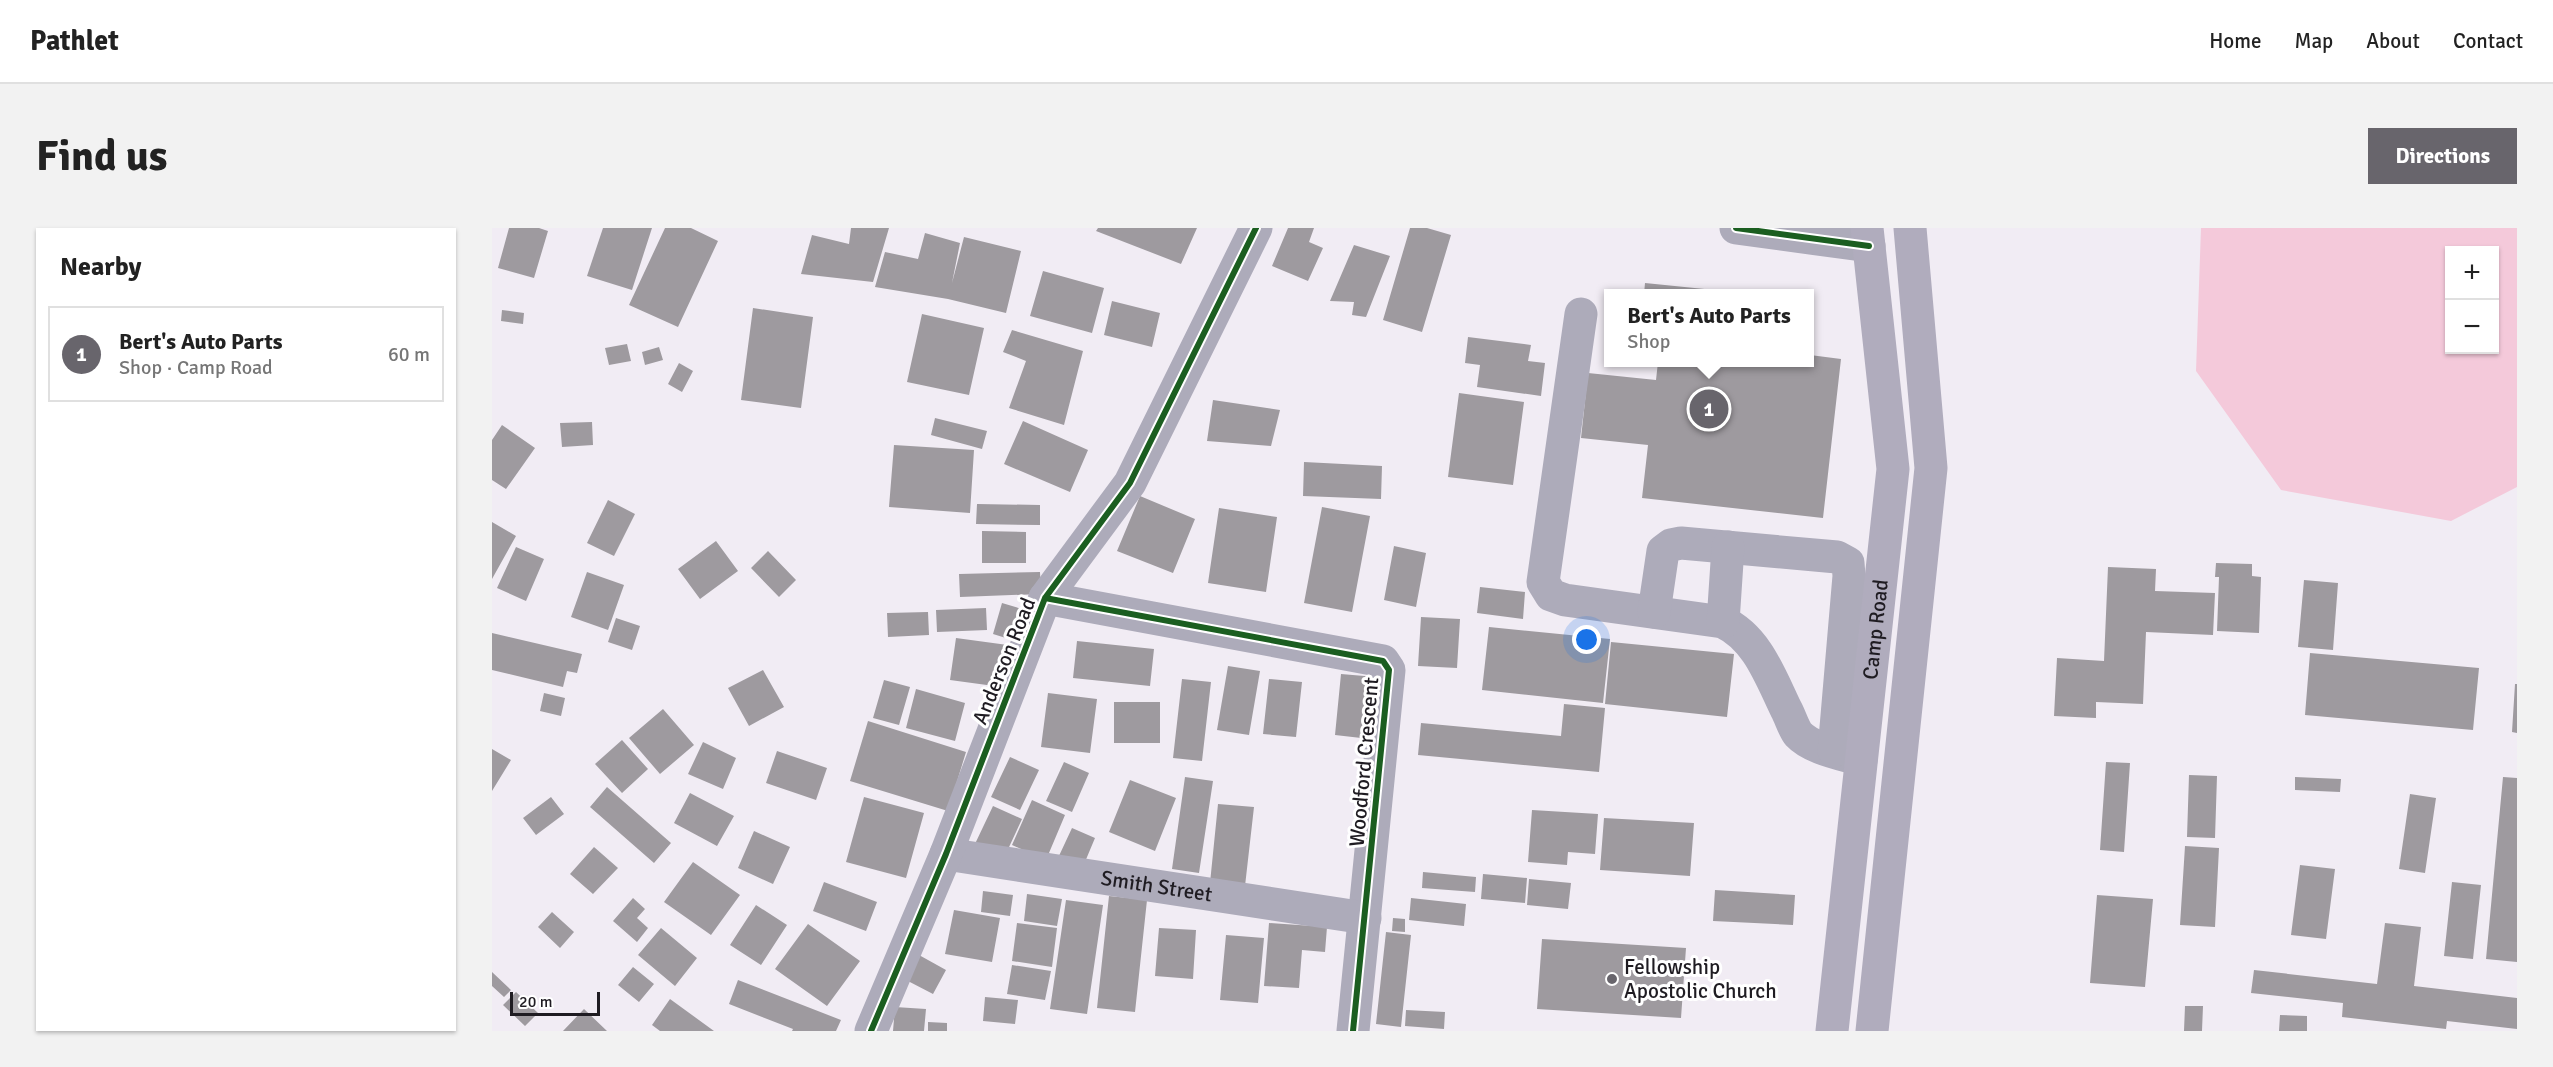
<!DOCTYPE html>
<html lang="en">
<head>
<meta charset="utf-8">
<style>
  :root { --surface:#fff; --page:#f2f2f2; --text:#222; --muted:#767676; --line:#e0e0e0; --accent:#68656c }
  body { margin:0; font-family:Signika,sans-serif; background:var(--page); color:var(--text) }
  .controls { position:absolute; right:18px; top:18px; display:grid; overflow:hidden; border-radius:0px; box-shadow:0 2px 4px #0004 }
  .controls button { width:54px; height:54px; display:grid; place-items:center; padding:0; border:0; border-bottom:2px solid var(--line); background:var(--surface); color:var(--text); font:30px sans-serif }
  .scale { position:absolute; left:18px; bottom:15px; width:90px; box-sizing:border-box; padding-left:6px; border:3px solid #1f1c22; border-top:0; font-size:16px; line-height:21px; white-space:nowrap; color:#1f1c22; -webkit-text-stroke:4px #fff; paint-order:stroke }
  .you { position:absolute; left:1095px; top:412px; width:21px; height:21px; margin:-15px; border:4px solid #fff; border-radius:50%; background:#1a73e8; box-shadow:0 0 0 9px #1a73e833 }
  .badge { display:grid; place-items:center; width:39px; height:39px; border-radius:50%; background:var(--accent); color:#fff; font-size:20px; font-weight:700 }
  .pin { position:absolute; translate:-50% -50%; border:3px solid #fff; box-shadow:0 2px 6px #0006 }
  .popup { position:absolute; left:1112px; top:61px; width:210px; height:78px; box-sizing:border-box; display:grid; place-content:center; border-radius:0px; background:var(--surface); filter:drop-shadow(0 2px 4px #0005); font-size:20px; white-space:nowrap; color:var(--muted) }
  .popup b { font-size:22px; color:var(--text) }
  .popup::after { content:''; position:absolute; left:50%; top:100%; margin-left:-12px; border:12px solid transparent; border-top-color:var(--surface) }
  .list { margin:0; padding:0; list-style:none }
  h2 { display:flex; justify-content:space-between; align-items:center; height:78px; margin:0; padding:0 24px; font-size:26px }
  h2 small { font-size:20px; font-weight:400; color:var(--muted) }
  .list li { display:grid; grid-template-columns:39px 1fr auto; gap:18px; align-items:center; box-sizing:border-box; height:96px; margin:0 12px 12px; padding:0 12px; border:2px solid var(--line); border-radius:0px }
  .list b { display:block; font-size:22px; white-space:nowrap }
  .list p { margin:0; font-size:20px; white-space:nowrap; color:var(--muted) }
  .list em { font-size:20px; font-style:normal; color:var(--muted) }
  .map { position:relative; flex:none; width:2025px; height:803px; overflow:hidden; border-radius:0px }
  header { display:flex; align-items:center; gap:36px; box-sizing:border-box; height:84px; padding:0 30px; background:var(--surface); border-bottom:2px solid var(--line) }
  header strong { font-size:28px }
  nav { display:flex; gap:33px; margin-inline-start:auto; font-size:21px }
  .intro { display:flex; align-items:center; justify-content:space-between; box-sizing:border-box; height:144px; padding:0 36px }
  h1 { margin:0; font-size:42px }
  .button { padding:15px 27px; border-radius:0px; background:var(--accent); color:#fff; font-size:21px; font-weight:700 }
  main { display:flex; gap:36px; padding:0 36px }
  aside { flex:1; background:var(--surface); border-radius:0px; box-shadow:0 2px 4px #0004 }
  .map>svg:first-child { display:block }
</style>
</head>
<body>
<header>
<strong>Pathlet</strong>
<nav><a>Home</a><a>Map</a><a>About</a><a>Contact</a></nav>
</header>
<div class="intro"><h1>Find us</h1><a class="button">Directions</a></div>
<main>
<aside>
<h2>Nearby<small></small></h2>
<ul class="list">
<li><span class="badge">1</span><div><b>Bert's Auto Parts</b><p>Shop · Camp Road</p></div><em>60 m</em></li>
</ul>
</aside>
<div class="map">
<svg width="2025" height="803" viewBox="0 0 2025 803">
  <rect width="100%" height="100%" fill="#f1ecf4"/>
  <path fill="#f4c9da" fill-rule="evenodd" d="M1709 0H2025V259L1959 293 1789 262 1704 143ZM1958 22H2002V122H1958Z"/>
  <path fill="#9e9a9f" d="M17 0H47L56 3 42 50 6 40Z
    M111 0H160L140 62 95 48Z
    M173 0H199L226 13 186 99 137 77Z
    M359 0H397L381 54 309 46 320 7 357 16Z
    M606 0H705L689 36 604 3Z
    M796 0H822L817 14 831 20 816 53 780 38Z
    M918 0H935L959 7 930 104 891 92Z
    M433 5 468 15 460 55 472 9 529 23 514 85 456 71 383 59 393 24 426 31Z
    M862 17 898 28 874 89 860 87 862 74 838 73Z
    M551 43 612 60 600 105 538 88Z
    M1153 55 1242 64V66H1152Z
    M620 73 668 85 660 119 612 107Z
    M261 80 321 89 309 180 249 172Z
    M10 82 32 85 31 96 9 93Z
    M430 86 492 100 477 167 415 154Z
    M520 102 591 123 572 197 517 180 534 133 511 124Z
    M976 109 1039 117 1036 133 1053 135 1049 168 985 159 988 137 973 135Z
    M135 116 139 133 117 137 113 120Z
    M167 119 171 132 153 137 150 124Z
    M1318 127 1349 131 1331 290 1150 270 1156 217 1089 210 1096 145 1164 152 1166 134H1318Z
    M187 135 201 143 190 164 176 156Z
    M967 165 1032 174 1021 257 956 249Z
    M721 172 788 182 779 218 715 213Z
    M443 190 495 203 490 221 439 207Z
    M531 193 596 222 578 264 512 236Z
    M100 194 101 217 70 219 68 195Z
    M10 197 43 220 14 261 0 252V212Z
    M402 217 482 222 478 285 397 279Z
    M812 234 890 238 889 271 811 268Z
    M648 268 703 291 681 345 625 323Z
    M116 272 143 286 122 328 95 315Z
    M485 276 548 277V297L484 296Z
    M830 279 878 288 860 384 812 375Z
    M727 280 785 289 774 364 716 355Z
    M0 294 24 308 0 351Z
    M490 303 534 304V335H490Z
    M224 313 246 343 208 371 186 341Z
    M902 318 934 325 924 379 892 372Z
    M24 319 52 331 34 373 5 360Z
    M276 323 304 352 287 369 259 340Z
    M1724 335 1760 336V348L1769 349 1767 405 1725 403 1727 349H1723Z
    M1616 339 1664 341 1663 363 1723 365 1721 407 1654 404 1651 476 1604 474V490L1562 488 1565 430 1612 433Z
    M95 344 132 357 116 402 79 389Z
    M548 344 549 366 468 369 467 346Z
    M1812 352 1846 355 1841 422 1806 419Z
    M988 359 1033 364 1031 391 985 385Z
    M510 375 540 384 530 415 501 406Z
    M494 380 495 402 445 404 444 382Z
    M436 384 437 407 396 409 395 385Z
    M929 389 968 391 965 440 926 438Z
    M124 390 148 398 140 422 116 414Z
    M997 399 1118 411 1111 475 990 462Z
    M0 405 90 426 85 445 75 443 71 459 0 442Z
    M464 410 523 418 517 460 458 452Z
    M585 413 662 421 658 458 581 450Z
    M1119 414 1242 426 1235 489 1113 476Z
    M1818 425 1987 440 1981 502 1813 487Z
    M736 438 768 443 757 507 725 502Z
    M271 442 292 479 257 498 236 460Z
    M849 446 884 449 878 511 843 507Z
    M690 451 719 454 710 533 681 530Z
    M777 451 810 454 804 509 771 506Z
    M392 452 418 459 407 497 381 490Z
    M2023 456H2025V505L2020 504Z
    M424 461 473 475 463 513 414 500Z
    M52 465 73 470 69 488 48 483Z
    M556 465 605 471 598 525 549 519Z
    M622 474H668V515H622Z
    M1072 476 1113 480 1107 544 926 527 929 495 1069 508Z
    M171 481 202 517 168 546 137 510Z
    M376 493 474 524 456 583 358 553Z
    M130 512 156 541 130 565 103 536Z
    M211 514 244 530 231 561 196 546Z
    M0 521 19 532 0 563Z
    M285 523 335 540 324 572 274 555Z
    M518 529 547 542 528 582 499 569Z
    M572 534 597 545 580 584 554 573Z
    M1614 534 1638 535 1632 624 1608 622Z
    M1697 547 1725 548 1723 610 1695 609Z
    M693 549 721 553 707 645 680 641Z
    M1803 549 1849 551 1848 564 1803 562Z
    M2011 549 2025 550V734L1994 731Z
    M638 552 684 570 663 623 617 604Z
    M115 559 179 615 162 635 98 579Z
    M198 565 242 588 225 618 182 595Z
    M1918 566 1944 570 1933 645 1907 641Z
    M59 569 72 586 44 607 31 590Z
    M372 569 432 585 414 650 354 634Z
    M540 572 573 587 554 632 520 617Z
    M726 576 762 579 753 658 718 655Z
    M501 578 530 591 511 632 482 618Z
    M1040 582 1106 586 1103 626 1076 624 1075 637 1036 634Z
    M1112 590 1202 595 1198 648 1108 642Z
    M580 600 603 610 590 641 566 630Z
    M262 603 298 619 281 656 246 640Z
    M1693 618 1727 620 1723 699 1688 697Z
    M102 619 126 640 101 666 78 646Z
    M201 634 248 667 219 707 172 674Z
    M1808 637 1843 641 1834 711 1799 707Z
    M931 644 984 649 983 664 930 660Z
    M991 646 1035 650 1033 675 989 671Z
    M1037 651 1079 655 1076 681 1035 677Z
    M332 654 385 674 374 703 321 683Z
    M1960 654 1989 657 1981 731 1952 728Z
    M1223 662 1303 667 1301 697 1221 693Z
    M491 663 521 667 518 688 489 684Z
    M535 666 570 671 565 698 532 693Z
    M1605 667 1661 671 1653 759 1598 755Z
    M617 668 655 672 643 784 605 780Z
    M141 670 153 681 145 690 156 700 145 714 121 693Z
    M919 670 974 676 972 698 917 692Z
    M574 672 611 677 595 786 558 781Z
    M264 677 295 697 269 737 238 717Z
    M462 682 508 690 500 734 453 726Z
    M60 684 82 704 68 720 46 699Z
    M901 690 913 691V704L900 703Z
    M525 695 565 700 560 739 520 733Z
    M777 695 835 699 833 724 810 722 807 760 772 758Z
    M1893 695 1929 699 1922 758 2025 770V801L1955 793 1954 801 1850 789 1851 775 1759 765 1762 742 1885 756Z
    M316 696 368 733 335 778 283 741Z
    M169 700 205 730 183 758 146 727Z
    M667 700 704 702 701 751 663 748Z
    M894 704 919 707 909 799 884 796Z
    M734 707 772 710 766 775 728 772Z
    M1050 711 1194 720 1189 790 1045 781Z
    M427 727 454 742 441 766 414 752Z
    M520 737 559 743 553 772 515 766Z
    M141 739 162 756 147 774 126 757Z
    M0 744 19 762 12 769 0 758Z
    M246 752 349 792 344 803H300L301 801 237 776Z
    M24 764 46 785 33 798 11 777Z
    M493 769 526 772 523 796 491 793Z
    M178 771 222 803H168L160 797Z
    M1693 778H1711L1710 803H1692Z
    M403 779 434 781 432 803H401Z
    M92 781 115 803H71Z
    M914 782 953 784 952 801 913 798Z
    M1788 787 1815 788V803H1787Z
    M436 794 455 795V803H436Z"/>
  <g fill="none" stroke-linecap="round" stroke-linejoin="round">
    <g stroke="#adabba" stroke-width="33">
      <path d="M1244 0 1377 18"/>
      <path d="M1089 86 1051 354 1059 367 1073 372 1231 394C1265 410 1278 448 1294 481 1298 488 1301 499 1306 506 1320 521 1350 526 1369 532"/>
      <path d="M553 370 891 433 897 442 861 803"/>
      <path d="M1162 384 1171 323 1179 317 1189 315 1345 329 1356 335 1357 348 1342 523"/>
      <path d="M1231 394 1236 319"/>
      <path id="s1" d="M454 626 873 690"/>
      <path d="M379 803 454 626 553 370 638 255 764 0"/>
    </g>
    <g stroke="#b0acbd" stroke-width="33">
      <path id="s2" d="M1340 803 1401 241 1375 0"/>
      <path d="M1380 803 1439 240 1418 0"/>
    </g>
    <g stroke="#fff" stroke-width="10">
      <path id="cycleway" d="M1244 0 1377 18
        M553 370 891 433 897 442 861 803
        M379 803 454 626 553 370 638 255 764 0"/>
    </g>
    <use href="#cycleway" stroke="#1b5e20" stroke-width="6"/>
  </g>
  <circle fill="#68656c" stroke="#fff" stroke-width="2" cx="1120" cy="751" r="6"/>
  <g text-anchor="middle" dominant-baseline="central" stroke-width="6" stroke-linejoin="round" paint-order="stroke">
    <g font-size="21" fill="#1f1c22" stroke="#fff">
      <text stroke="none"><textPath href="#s2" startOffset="404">Camp Road</textPath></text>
      <text transform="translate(512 433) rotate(-68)">Anderson Road</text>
      <text transform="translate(872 534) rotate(-85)">Woodford Crescent</text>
      <text stroke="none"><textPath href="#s1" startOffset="213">Smith Street</textPath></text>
    </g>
    <g font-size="21" fill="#1f1c22" stroke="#fff" text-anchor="start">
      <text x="1132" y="739">Fellowship<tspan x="1132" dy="24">Apostolic Church</tspan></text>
    </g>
  </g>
</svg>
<div class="controls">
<button>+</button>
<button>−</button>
</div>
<div class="scale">20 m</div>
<div class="you"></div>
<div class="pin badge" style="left:1217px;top:181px">1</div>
<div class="popup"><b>Bert's Auto Parts</b>Shop</div>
</div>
</main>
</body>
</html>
